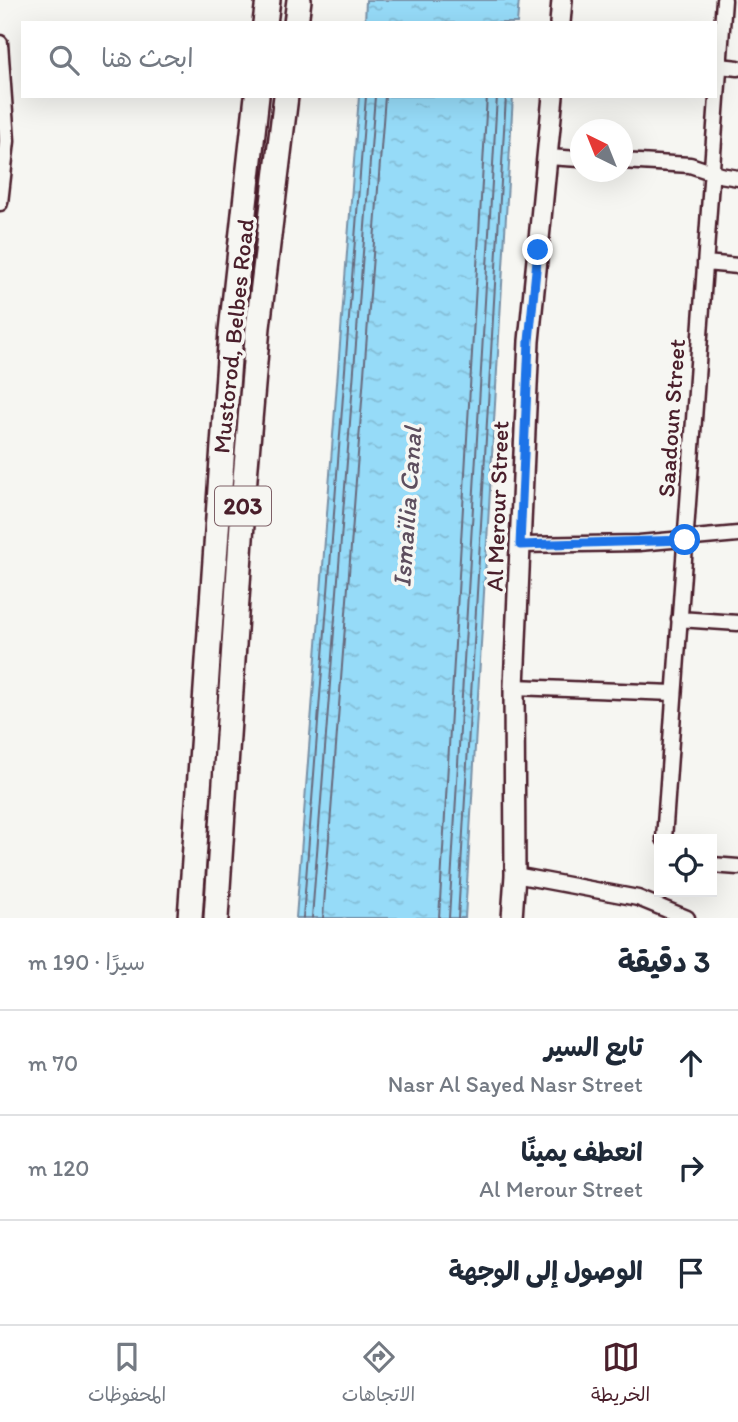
<!DOCTYPE html>
<html lang="ar">
<head>
<meta charset="utf-8">
<style>
  :root { --surface:#fff; --page:#f6f6f7; --text:#1f2937; --muted:#747a83; --line:#e0e1e3; --accent:#4a1f2b }
  body { margin:0; font-family:Itim,"Playpen Sans Arabic",sans-serif; background:var(--page); color:var(--text); direction:rtl }
  .controls { position:absolute; right:21px; bottom:21px; display:grid; overflow:hidden; border-radius:0px; box-shadow:0 7px 28px #0002 }
  .controls button { width:63px; height:63px; display:grid; place-items:center; padding:0; border:0; border-bottom:2px solid var(--line); background:var(--surface); color:var(--text); font:35px sans-serif }
  .compass { position:absolute; left:570px; top:119px; width:63px; height:63px; border-radius:50%; background:var(--surface); box-shadow:0 7px 28px #0002; rotate:317deg }
  .stop { position:absolute; width:21px; height:21px; margin:-16px; border:5px solid #1a73e8; border-radius:50%; background:#fff }
  .stop.end { background:#1a73e8; border-color:#fff; box-shadow:0 2px 7px #0008 }
  .list { margin:0; padding:0; list-style:none }
  h2 { display:flex; justify-content:space-between; align-items:center; height:91px; margin:0; padding:0 28px; font-size:30px }
  h2 small { font-size:23px; font-weight:400; color:var(--muted) }
  .list li { display:grid; grid-template-columns:46px 1fr auto; gap:21px; align-items:center; box-sizing:border-box; height:105px; padding:0 28px; border-top:2px solid var(--line) }
  .list b { display:block; font-size:26px; white-space:nowrap }
  .list p { margin:0; font-size:23px; white-space:nowrap; color:var(--muted) }
  .list em { font-size:23px; font-style:normal; color:var(--muted) }
  .icon { flex:none; width:38px; height:38px; fill:none; stroke:currentColor; stroke-width:2; stroke-linecap:round; stroke-linejoin:round }
  .map { position:relative; flex:none; width:738px; height:918px; overflow:hidden; direction:ltr }
  .search { position:absolute; background:var(--surface); box-shadow:0 7px 28px #0002; left:21px; right:21px; top:21px; height:77px; display:flex; align-items:center; gap:18px; box-sizing:border-box; padding:0 24px; border-radius:0px; color:var(--muted); font-size:26px }
  .sheet { height:406px; background:var(--surface) }
  nav { display:flex; justify-content:space-around; align-items:center; box-sizing:border-box; height:98px; border-top:2px solid var(--line); background:var(--surface); font-size:19px; color:var(--muted) }
  nav a { display:grid; justify-items:center; gap:4px }
  nav .on { color:var(--accent) }
  .map>svg:first-child { display:block }
</style>
</head>
<body>
<div class="map">
<svg width="738" height="918" viewBox="0 0 738 918">
  <defs>
    <pattern id="water-ripples" width="26" height="14" patternUnits="userSpaceOnUse" patternTransform="scale(1.75)"><rect width="26" height="14" fill="#96dbf8"/><path d="M2 4q2-2 4 0t4 0M15 11q2-2 4 0t4 0" fill="none" stroke="#83bcd5"/></pattern>
  </defs>
  <rect width="100%" height="100%" fill="#f6f6f2"/>
  <filter id="ink" filterUnits="userSpaceOnUse"><feTurbulence type="fractalNoise" baseFrequency=".0143" numOctaves="2"/><feDisplacementMap in="SourceGraphic" scale="14" xChannelSelector="R" yChannelSelector="G"/><feConvolveMatrix kernelMatrix="1 2 1 2 8 2 1 2 1" color-interpolation-filters="sRGB"/></filter>
  <g filter="url(#ink)">
    <path fill="url(#water-ripples)" stroke="#7890a6" stroke-width="2" d="M366 0H519L517 23H365Z
      M359 96H513L465 918H296Z"/>
    <g fill="none" stroke-linecap="round" stroke-linejoin="round">
      <path stroke="#686a7d" stroke-width="2" d="M303 918 366 96
        M312 918 375 96
        M323 918 385 96
        M439 918 487 96
        M449 918 497 96
        M458 918 506 96"/>
      <g stroke="#4a1f2b" stroke-width="19">
        <path id="minor" d="M0 43 7 141 0 203
          M720 66 738 68
          M547 157 580 159
          M622 161 690 165 720 175 738 178
          M705 263 738 266
          M520 545 639 543 738 534
          M679 619 738 623
          M514 687 674 693
          M664 839 724 0
          M712 865 738 867
          M515 875 638 898 687 918"/>
      </g>
      <g stroke="#4a1f2b" stroke-width="24">
        <path id="secondary" d="M560 23 562 0
          M512 918 515 875 514 687 525 430 529 341 553 96"/>
      </g>
      <g stroke="#4a1f2b" stroke-width="28">
        <path id="primary" d="M265 23 268 0
          M296 23 299 0
          M190 918 231 331 257 96
          M216 918 245 478 258 327 286 96"/>
      </g>
      <use href="#minor" stroke="#f6f6f2" stroke-width="14"/>
      <use href="#secondary" stroke="#f6f6f2" stroke-width="19"/>
      <use href="#primary" stroke="#f6f6f2" stroke-width="23"/>
    </g>
  </g>
  <g fill="none" stroke-linecap="round" stroke-linejoin="round" filter="url(#ink)">
    <path stroke="#1a73e8" stroke-width="9" d="M538 250 529 341 520 545 685 540"/>
  </g>
  <g text-anchor="middle" dominant-baseline="central" stroke-width="7" stroke-linejoin="round" paint-order="stroke">
    <rect fill="#f6f6f2" stroke="#7e6067" stroke-width="2" x="215" y="486.5" width="56" height="39" rx="5"/>
    <g font-size="23" font-weight="bold" fill="#4a1f2b">
      <text x="243" y="506">203</text>
    </g>
    <g font-size="24" fill="#4a1f2b" stroke="#f6f6f2">
      <text transform="translate(233 336) rotate(-84)">Mustorod, Belbes Road</text>
      <text transform="translate(671 418) rotate(-86)">Saadoun Street</text>
      <text transform="translate(497 506) rotate(-88)">Al Merour Street</text>
    </g>
    <g font-size="26" font-style="italic" fill="#5d4e5e" stroke="#f6f6f2">
      <text transform="translate(407 507) rotate(-86)">Ismaïlia Canal</text>
    </g>
  </g>
</svg>
<div class="controls">
<button><svg class="icon" aria-label="locate" viewBox="0 0 24 24"><circle cx="12" cy="12" r="6"/><path d="M12 2v4M12 18v4M2 12h4M18 12h4"/></svg></button>
</div>
<svg class="compass" viewBox="-18 -18 36 36"><path d="M0-13l5 13h-10z" fill="#e53935"/><path d="M0 13l5-13h-10z" fill="#747a83"/></svg>
<div class="stop" style="left:685px;top:540px"></div>
<div class="stop end" style="left:538px;top:250px"></div>
<div class="search"><svg class="icon" aria-label="search" viewBox="0 0 24 24"><circle cx="10" cy="10" r="6"/><path d="M15 15l6 6"/></svg>ابحث هنا</div>
</div>
<section class="sheet">
<h2>3 دقيقة<small>سيرًا · 190 m</small></h2>
<ul class="list">
<li><svg class="icon" aria-label="ahead" viewBox="0 0 24 24"><path d="M12 20V5M6 11l6-6 6 6"/></svg><div><b>تابع السير</b><p>Nasr Al Sayed Nasr Street</p></div><em>70 m</em></li>
<li><svg class="icon" aria-label="right" viewBox="0 0 24 24"><path d="M7 20v-9h11M14 6l5 5-5 5"/></svg><div><b>انعطف يمينًا</b><p>Al Merour Street</p></div><em>120 m</em></li>
<li><svg class="icon" aria-label="arrive" viewBox="0 0 24 24"><path d="M6 21V4h12l-3 4 3 4H6"/></svg><div><b>الوصول إلى الوجهة</b></div></li>
</ul>
</section>
<nav>
<a class="on"><svg class="icon" aria-label="map" viewBox="0 0 24 24"><path d="M3 6l6-2 6 2 6-2v14l-6 2-6-2-6 2zM9 4v14M15 6v14"/></svg>الخريطة</a>
<a><svg class="icon" aria-label="directions" viewBox="0 0 24 24"><path d="M12 3l9 9-9 9-9-9zM9 14v-3h6M13 9l2 2-2 2"/></svg>الاتجاهات</a>
<a><svg class="icon" aria-label="saved" viewBox="0 0 24 24"><path d="M7 4h10v16l-5-4-5 4z"/></svg>المحفوظات</a>
</nav>
</body>
</html>
